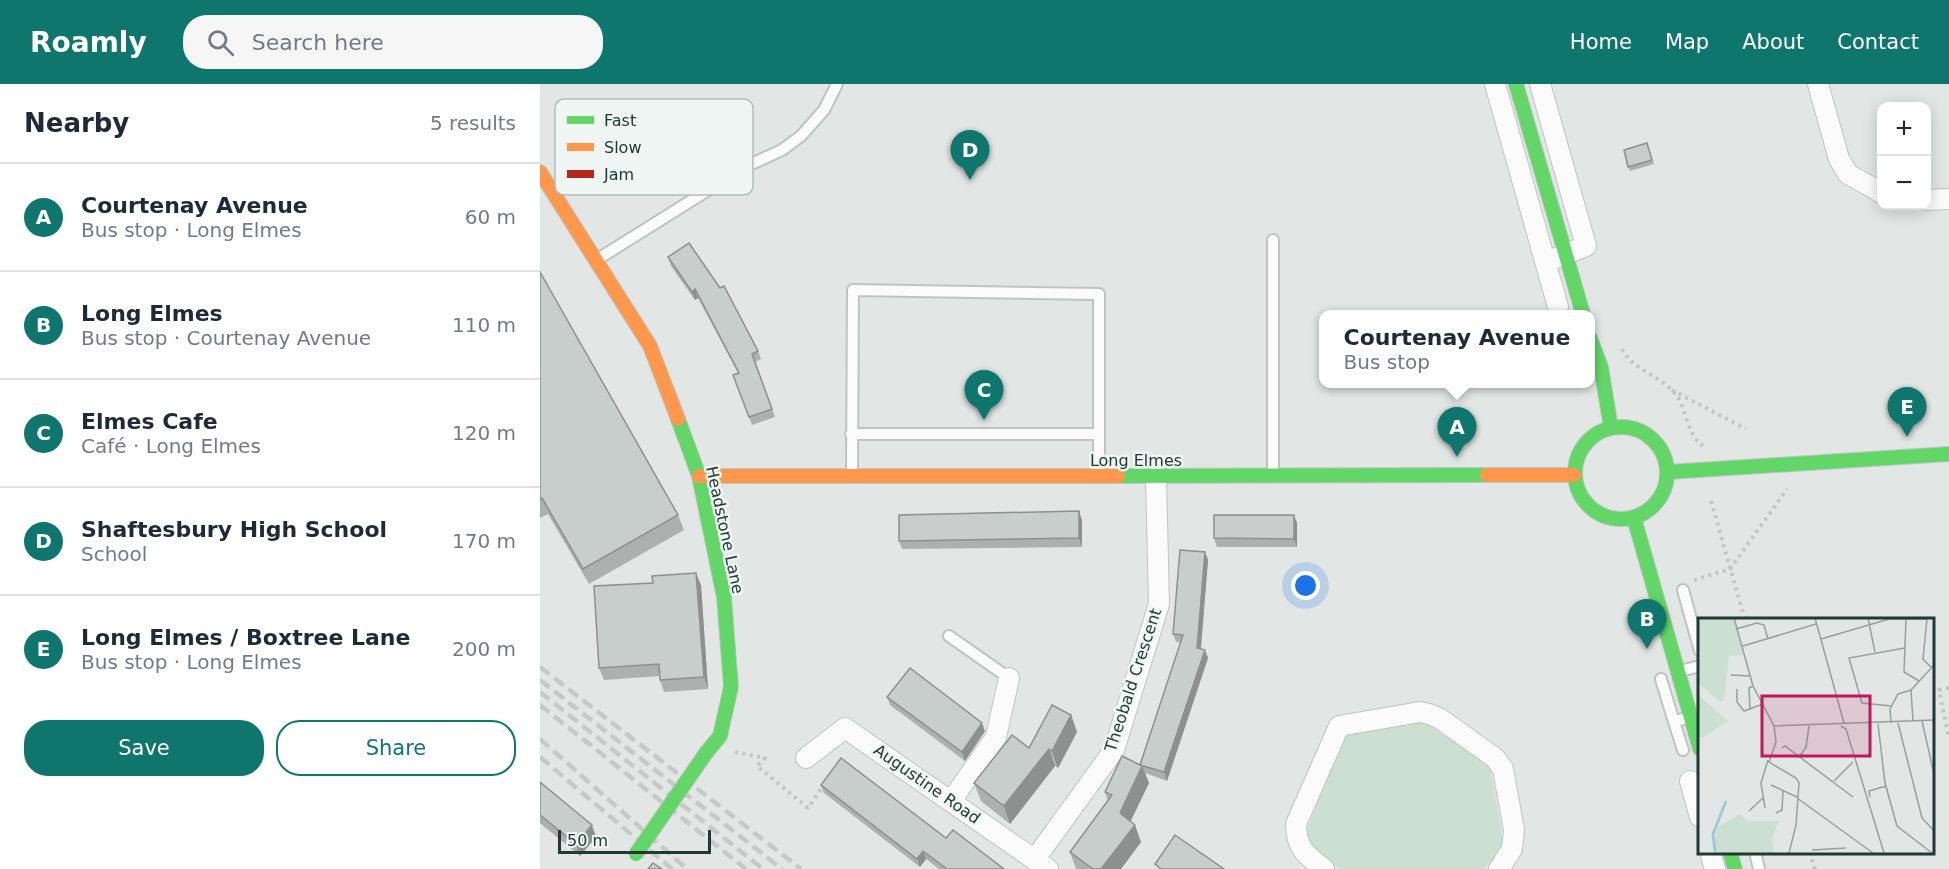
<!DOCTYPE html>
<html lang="en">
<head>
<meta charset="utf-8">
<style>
  :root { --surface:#fff; --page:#f6f6f7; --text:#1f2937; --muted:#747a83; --line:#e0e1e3; --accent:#0f766e }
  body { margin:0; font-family:"DejaVu Sans",sans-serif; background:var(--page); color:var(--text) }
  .controls { position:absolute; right:18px; top:18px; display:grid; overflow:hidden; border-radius:12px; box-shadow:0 3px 15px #0003 }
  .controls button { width:54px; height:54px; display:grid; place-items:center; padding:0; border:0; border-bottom:2px solid var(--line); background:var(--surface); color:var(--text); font:30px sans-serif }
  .scale { position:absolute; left:18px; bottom:15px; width:153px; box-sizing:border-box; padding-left:6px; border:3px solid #203934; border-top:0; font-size:16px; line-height:21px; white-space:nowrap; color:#203934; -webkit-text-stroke:4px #eff6f3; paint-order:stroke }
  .you { position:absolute; left:766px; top:502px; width:21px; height:21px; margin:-15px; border:4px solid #fff; border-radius:50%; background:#1a73e8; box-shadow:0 0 0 9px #1a73e833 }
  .badge { display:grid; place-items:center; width:39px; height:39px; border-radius:50%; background:var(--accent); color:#fff; font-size:20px; font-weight:700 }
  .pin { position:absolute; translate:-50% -50px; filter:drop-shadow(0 2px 3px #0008) }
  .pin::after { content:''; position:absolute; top:32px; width:21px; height:18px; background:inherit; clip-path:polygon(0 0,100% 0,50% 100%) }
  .popup { position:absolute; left:779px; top:226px; width:276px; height:78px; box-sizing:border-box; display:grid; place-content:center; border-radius:12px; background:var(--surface); filter:drop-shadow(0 2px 4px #0005); font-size:20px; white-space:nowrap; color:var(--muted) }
  .popup b { font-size:22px; color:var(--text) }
  .popup::after { content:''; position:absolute; left:50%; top:100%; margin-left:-12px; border:12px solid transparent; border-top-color:var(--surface) }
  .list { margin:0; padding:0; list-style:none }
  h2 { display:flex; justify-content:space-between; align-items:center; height:78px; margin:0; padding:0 24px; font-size:26px }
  h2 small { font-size:20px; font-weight:400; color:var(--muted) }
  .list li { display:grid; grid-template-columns:39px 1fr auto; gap:18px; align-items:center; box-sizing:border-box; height:108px; padding:0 24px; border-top:2px solid var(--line) }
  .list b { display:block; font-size:22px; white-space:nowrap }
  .list p { margin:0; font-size:20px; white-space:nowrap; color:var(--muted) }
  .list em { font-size:20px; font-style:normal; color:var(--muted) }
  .actions { display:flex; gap:12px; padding:18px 24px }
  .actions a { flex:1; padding:14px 0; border:2px solid var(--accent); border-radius:24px; text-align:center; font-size:21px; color:var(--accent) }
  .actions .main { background:var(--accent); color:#fff }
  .icon { flex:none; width:33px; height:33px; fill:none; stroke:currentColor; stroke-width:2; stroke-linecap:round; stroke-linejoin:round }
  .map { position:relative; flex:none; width:1409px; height:785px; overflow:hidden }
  header { display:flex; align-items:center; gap:36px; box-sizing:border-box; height:84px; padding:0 30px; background:var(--accent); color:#fff }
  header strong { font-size:28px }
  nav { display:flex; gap:33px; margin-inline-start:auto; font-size:21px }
  .search { width:420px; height:54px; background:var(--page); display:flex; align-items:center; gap:15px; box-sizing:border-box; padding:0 21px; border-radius:24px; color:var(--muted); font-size:22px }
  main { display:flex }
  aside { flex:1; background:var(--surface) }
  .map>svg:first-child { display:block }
</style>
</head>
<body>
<header>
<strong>Roamly</strong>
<div class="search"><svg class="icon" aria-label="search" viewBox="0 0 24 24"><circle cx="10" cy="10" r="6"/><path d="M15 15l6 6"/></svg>Search here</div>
<nav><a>Home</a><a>Map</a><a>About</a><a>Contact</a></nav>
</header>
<main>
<aside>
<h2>Nearby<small>5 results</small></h2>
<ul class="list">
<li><span class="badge">A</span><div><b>Courtenay Avenue</b><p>Bus stop · Long Elmes</p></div><em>60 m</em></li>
<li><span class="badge">B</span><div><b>Long Elmes</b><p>Bus stop · Courtenay Avenue</p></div><em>110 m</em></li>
<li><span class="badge">C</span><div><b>Elmes Cafe</b><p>Café · Long Elmes</p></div><em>120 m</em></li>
<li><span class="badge">D</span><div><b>Shaftesbury High School</b><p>School</p></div><em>170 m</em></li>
<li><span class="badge">E</span><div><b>Long Elmes / Boxtree Lane</b><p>Bus stop · Long Elmes</p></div><em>200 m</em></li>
</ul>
<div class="actions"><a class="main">Save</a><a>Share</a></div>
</aside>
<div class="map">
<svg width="1409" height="785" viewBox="0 0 1409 785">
  <rect width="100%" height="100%" fill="#e2e7e5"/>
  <path fill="#cbe0d2" d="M881 636 950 682 965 767 943 785H800L763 757 802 650Z"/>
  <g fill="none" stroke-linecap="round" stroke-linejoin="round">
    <g stroke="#bfc4c2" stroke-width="14">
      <path id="lane" d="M58 175 205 83 242 66 261 52 284 26 297 0
        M311 350H558
        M733 389V156
        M312 391 313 206 559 210V389
        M1143 506 1160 567
        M409 552 469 594
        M1140 587 1160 582
        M1121 595 1134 638 1151 632
        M1134 638 1143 666
        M1215 768 1219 785"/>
    </g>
    <g stroke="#bfc4c2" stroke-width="22">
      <path id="street" d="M955 0 1018 223
        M1000 0 1046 162 1016 174
        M1278 0 1299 75 1308 90 1342 109
        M1386 116 1409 115
        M266 674 305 644 508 785
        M1150 697 1160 733
        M411 717 456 653 469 594
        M1170 768 1175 785
        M495 775 574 666 619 520 616 393
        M784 785C766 771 756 764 756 740L799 642 880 628 889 630 899 634 955 674 963 685 974 746 972 765 959 785"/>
    </g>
    <g stroke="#bdc5c2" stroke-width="16">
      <path id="fast" d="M976 0 1043 230
        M1050 254 1061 283 1071 344
        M138 335 159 392 184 513 191 603 180 652 166 669
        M1035 389a46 46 0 1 1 92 0a46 46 0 1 1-92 0Z
        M1128 388 1409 370
        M578 392 947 391
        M1094 434 1160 665
        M1190 768 1195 785"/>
    </g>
    <g stroke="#bdc5c2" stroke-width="16">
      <path id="slow" d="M0 88 110 262 138 335
        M947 391H1034
        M159 392H578"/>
    </g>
    <path stroke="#bfc7c5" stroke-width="4" stroke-dasharray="3 4.5" stroke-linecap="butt" d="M1082 265C1093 287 1123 292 1137 312 1147 327 1147 351 1163 362
      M1132 306 1206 345
      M1171 417 1205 536
      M1154 496 1190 485 1247 405
      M1409 604 1399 606 1409 655
      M195 668 225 674 217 682 268 724 283 702
      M1270 768 1275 785"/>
    <use href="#lane" stroke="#fbfbfb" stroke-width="10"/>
    <use href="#street" stroke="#fbfbfb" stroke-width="20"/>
    <use href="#fast" stroke="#63d668" stroke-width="14"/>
    <use href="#slow" stroke="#ff974d" stroke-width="14"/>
    <path stroke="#c6c9c8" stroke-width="4.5" stroke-dasharray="12 6" stroke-linecap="butt" d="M0 583 261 785
      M0 596 242 785
      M0 608 223 785
      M0 621 206 785
      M0 655 147 785
      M0 673 132 785"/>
    <g stroke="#bdc5c2" stroke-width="16" stroke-linecap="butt">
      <path id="fast-bridge" d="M96 770 166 669"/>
    </g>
    <use href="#fast-bridge" stroke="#63d668" stroke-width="14"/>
  </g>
  <path fill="#acb1af" d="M1107 59 1114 80 1090 87 1088 83Z
    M128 173 218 267 221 275 215 278 235 333 212 341 193 291 198 289 158 214 155 216 131 182Z
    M0 188 138 431 144 446 49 500 8 430 0 434Z
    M754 431 757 439V463H677L674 454Z
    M542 436V463L362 465 359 457Z
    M665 468 668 476 661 565 668 574 627 697 605 689 609 699 590 737 601 758 581 785H536L530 768 568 717 565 708 600 680 641 558H636L633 550Z
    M161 501 168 605 124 608 120 596V592L64 596 59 584Z
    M347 613 445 647 425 677 350 621Z
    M531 631 537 648 518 684 515 682 470 740 441 717 434 699 489 664Z
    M0 698 56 753 40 772 0 739Z
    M281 701 406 754 464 785H399L386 775 380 783 284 709Z"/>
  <path fill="#8c908f" d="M155 205 158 214 155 216 152 208Z
    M539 427 542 436V463L539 454Z
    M754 431 757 439V463L754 455Z
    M665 468 668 476 660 572 657 564Z
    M156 489 161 501 168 605 164 593Z
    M665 566 668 574 627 697 624 688Z
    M531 631 537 648 518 684 512 667Z
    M442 639 445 647 425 677 422 668Z
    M509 665 515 682 470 740 464 722Z
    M602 682 609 699 586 747 580 729Z
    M52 741 56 753 40 772 36 760Z
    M595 741 601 758 581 785H561Z
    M383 767 386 775 380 783 377 775Z"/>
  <path fill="#c8cecc" stroke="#8c908f" stroke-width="1.5" d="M1107 59 1112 76 1088 83 1084 66Z
    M149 159 180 204 184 202 218 267 212 270 232 325 209 333 193 291 199 289 155 205 152 208 128 173Z
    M0 188 138 431 43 485 2 414 0 416Z
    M539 427V454L359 457V431Z
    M674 431H754V455L674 454Z
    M640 466 665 468 657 564 665 566 624 688 600 681 643 551 633 550Z
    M156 489 164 593 120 596 119 580 59 584 54 502 113 499 112 492Z
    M370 584 442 639 422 668 347 613Z
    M512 621 531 631 512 667 509 665 464 722 434 699 472 651 489 664Z
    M582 672 602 682 580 729 595 741 561 785H553L530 768 572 711 565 708Z
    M301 674 406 754 413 746 464 785H407L383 767 377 775 281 701Z
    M0 698 52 741 36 760 0 731Z
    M635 751 684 785H621L615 780Z
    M113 779 122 785H108Z"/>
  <g text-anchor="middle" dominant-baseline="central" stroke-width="5" stroke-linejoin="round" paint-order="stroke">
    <g font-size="16" fill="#203934" stroke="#eff6f3">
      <text x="596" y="376">Long Elmes</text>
      <text transform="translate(185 446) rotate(78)">Headstone Lane</text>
      <text transform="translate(593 596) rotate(-72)">Theobald Crescent</text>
      <text transform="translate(387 700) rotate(35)">Augustine Road</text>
    </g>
  </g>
  <g transform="translate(1158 534)">
    <rect width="236" height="236" fill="#e2e7e5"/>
    <path d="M0 0H35L47 37 31 38 26 82 22 84 0 65ZM0 77 30 103 4 120 0 118ZM42 196 49 203H81L74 221 76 235H15L19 209Z" fill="#cbe0d2"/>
    <path fill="none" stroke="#a2cad5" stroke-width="3" d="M17 234 15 216 28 183"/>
    <path fill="none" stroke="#94a19e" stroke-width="1.5" d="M36 0 55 68 76 108 78 124 71 144 98 160 101 165 98 207 91 235M117 0 146 105M170 0 177 34M208 1 206 54 221 63M229 1 225 41 233 49M38 11 59 5 66 7 70 21M123 21 191 1H229M45 28 118 6M33 57 52 58M39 71V84L46 93 65 86M213 72 215 103M193 88 164 85 151 40 207 30M52 92 51 70 55 68M224 103 236 156M193 105 192 91 200 76 213 72 236 47M200 105 224 200 236 213M180 106 187 165 199 208 234 235M76 108 236 102M143 108 148 111 186 235M84 130 87 128 155 179M102 138 108 129 111 108M136 163 155 144M73 167 99 179M172 179 171 173 188 168M99 180 175 235M67 190 63 165 70 142M51 193 65 180M78 195 84 192 85 173M114 232 148 230"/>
    <path fill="#c2185b" fill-opacity="0.15" stroke="#c2185b" stroke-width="3" d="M64 78H172V138H64Z"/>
    <rect width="236" height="236" fill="none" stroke="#203934" stroke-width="3"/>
  </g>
  <rect x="15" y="15" width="198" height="96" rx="9" fill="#eff6f3" stroke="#b1bdba" stroke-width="1.5"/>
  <rect x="27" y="32" width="27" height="8" fill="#63d668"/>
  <rect x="27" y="59" width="27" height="8" fill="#ff974d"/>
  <rect x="27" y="86" width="27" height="8" fill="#b3261e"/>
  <g font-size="16" fill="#203934">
    <text x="64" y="42">Fast</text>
    <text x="64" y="69">Slow</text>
    <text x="64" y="96">Jam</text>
  </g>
</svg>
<div class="controls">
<button>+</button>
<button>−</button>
</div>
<div class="scale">50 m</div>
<div class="you"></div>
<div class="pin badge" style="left:917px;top:373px">A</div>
<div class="popup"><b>Courtenay Avenue</b>Bus stop</div>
<div class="pin badge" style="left:1107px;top:565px">B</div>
<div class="pin badge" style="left:444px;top:336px">C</div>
<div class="pin badge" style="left:430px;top:96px">D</div>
<div class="pin badge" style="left:1367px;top:353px">E</div>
</div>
</main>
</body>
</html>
